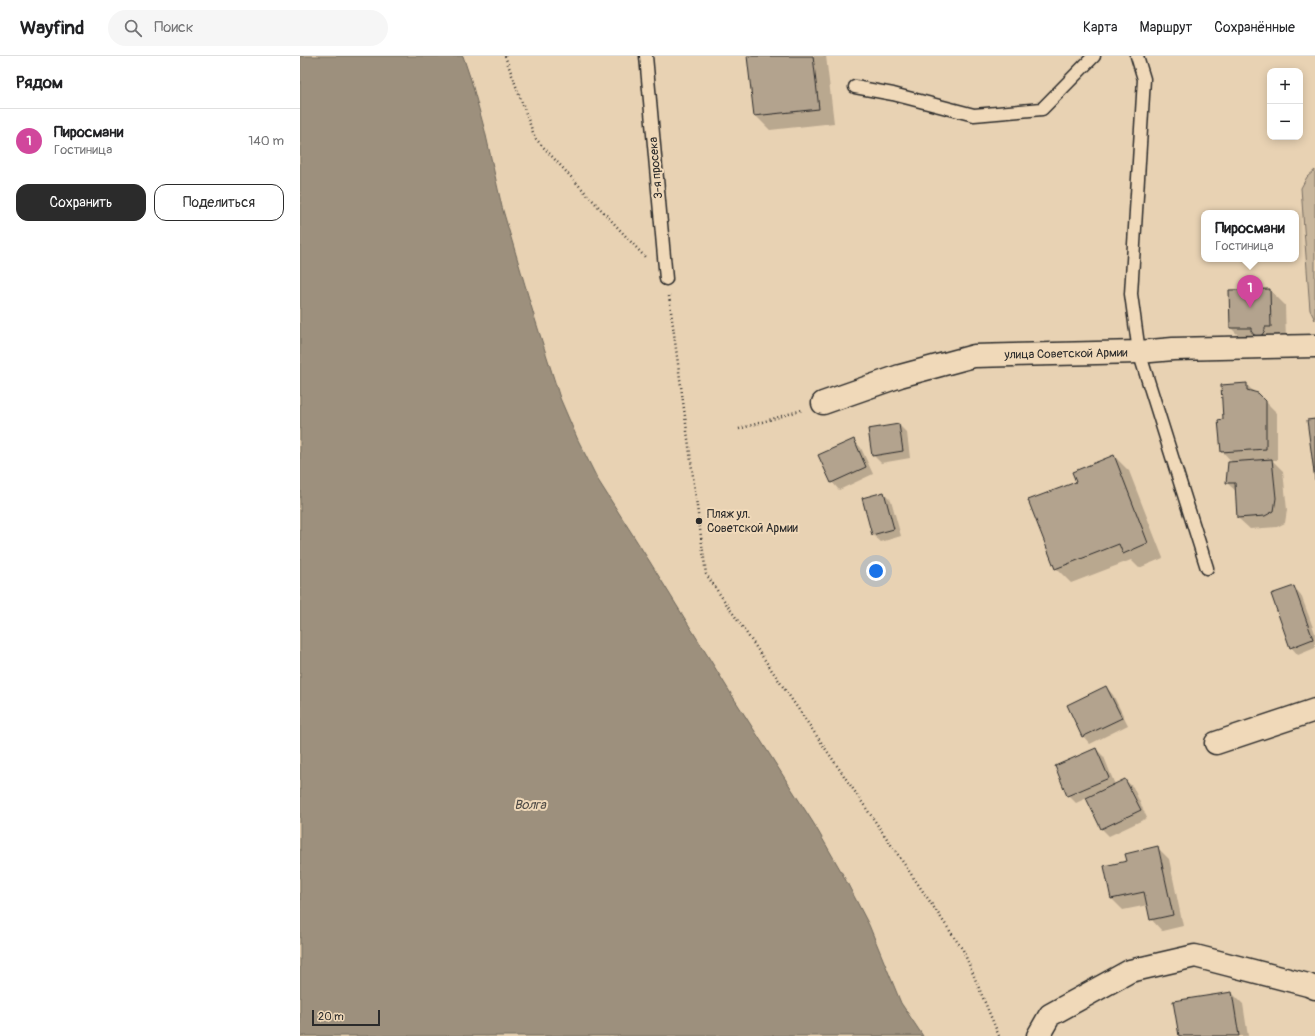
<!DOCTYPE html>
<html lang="ru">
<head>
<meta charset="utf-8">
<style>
  :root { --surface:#fff; --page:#f6f6f6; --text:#202124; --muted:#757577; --line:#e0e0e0; --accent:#2b2b2b }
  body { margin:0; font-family:Pangolin,sans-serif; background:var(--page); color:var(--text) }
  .controls { position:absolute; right:12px; top:12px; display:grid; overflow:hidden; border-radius:8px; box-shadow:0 2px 10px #0003 }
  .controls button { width:36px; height:36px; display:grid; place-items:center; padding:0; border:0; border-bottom:1px solid var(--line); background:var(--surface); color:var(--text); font:20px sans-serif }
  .scale { position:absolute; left:12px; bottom:10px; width:68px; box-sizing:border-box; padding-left:4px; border:2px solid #2b2b2b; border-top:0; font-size:11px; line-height:14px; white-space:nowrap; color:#2b2b2b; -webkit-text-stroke:3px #f0d9b9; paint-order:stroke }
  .you { position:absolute; left:576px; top:515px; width:14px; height:14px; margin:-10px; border:3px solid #fff; border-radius:50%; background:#1a73e8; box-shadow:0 0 0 6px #1a73e833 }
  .badge { display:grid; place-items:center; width:26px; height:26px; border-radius:50%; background:var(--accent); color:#fff; font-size:13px; font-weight:700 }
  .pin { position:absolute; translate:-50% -33px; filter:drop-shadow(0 1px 2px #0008) }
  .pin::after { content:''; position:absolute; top:21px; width:14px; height:12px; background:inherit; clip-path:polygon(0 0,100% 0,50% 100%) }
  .popup { position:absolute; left:901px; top:154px; width:98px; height:52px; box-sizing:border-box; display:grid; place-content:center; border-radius:8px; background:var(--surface); filter:drop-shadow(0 1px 3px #0005); font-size:13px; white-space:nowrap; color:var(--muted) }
  .popup b { font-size:15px; color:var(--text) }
  .popup::after { content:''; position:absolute; left:50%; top:100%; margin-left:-8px; border:8px solid transparent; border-top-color:var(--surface) }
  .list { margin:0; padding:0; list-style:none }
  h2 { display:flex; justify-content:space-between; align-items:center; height:52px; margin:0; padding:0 16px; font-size:17px }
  h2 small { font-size:13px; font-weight:400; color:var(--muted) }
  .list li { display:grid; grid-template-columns:26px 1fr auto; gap:12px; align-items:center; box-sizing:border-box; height:64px; padding:0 16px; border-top:1px solid var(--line) }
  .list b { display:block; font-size:15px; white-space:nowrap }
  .list p { margin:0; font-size:13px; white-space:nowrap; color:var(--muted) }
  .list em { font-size:13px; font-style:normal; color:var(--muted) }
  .actions { display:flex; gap:8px; padding:12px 16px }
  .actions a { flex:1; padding:9px 0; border:1px solid var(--accent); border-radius:12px; text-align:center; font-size:14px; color:var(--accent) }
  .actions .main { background:var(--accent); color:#fff }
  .icon { flex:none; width:22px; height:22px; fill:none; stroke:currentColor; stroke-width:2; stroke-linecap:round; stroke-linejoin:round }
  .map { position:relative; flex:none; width:1015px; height:980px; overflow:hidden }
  header { display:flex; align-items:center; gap:24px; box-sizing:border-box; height:56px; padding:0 20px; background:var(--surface); border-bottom:1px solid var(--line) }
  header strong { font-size:19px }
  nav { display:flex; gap:22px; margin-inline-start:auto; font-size:14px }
  .search { width:280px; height:36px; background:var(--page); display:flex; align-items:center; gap:10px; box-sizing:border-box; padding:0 14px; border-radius:22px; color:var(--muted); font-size:15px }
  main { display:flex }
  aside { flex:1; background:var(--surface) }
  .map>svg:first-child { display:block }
</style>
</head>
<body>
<header>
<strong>Wayfind</strong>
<div class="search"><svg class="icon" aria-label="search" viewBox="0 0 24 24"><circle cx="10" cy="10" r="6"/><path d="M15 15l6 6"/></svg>Поиск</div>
<nav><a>Карта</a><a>Маршрут</a><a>Сохранённые</a></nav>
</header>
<main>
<aside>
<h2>Рядом<small></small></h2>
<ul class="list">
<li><span class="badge" style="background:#d1479c">1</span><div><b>Пиросмани</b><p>Гостиница</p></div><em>140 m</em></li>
</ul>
<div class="actions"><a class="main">Сохранить</a><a>Поделиться</a></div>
</aside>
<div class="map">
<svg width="1015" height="980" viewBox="0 0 1015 980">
  <rect width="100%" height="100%" fill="#e8d2b3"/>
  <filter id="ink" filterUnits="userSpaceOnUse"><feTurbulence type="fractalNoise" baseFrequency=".025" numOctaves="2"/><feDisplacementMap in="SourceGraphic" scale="8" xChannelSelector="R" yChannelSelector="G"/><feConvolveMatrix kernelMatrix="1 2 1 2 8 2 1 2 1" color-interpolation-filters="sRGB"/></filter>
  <g filter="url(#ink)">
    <path fill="#c8b69c" stroke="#7a7064" d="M1015 114V264L1010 254 1001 132 1007 121Z"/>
    <path fill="#9d907d" stroke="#6f685c" d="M0 0H163L171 24 185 75 202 151 235 263 260 342 278 384 298 424 350 506 433 641 514 768 541 815 569 869 601 947 623 980H0Z"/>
    <path fill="#0003" d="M448 0H526L534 67 470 74 455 59Z
      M970 234 985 249 986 286 946 287 931 272V235Z
      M946 328 955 337 958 338 977 357V404H972L983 415 987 454 985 467 977 471 950 473 938 462 937 436 927 427 933 407 922 395 924 363Z
      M599 369 607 377 610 402 581 407 573 399Z
      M554 384 561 392 573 418 539 434 532 426Z
      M814 400 829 415 863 502 839 512 831 504 771 527 756 512 777 426Z
      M584 437 591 444 601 480 581 486 573 479Z
      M994 531 1001 539 1015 577V592L998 599 991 591Z
      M806 631 813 639 828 669 790 688 783 680Z
      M796 693 804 701 815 729 825 724 833 731 847 762 809 780 802 773 787 742 776 747 768 739Z
      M858 792 869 803 883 870 862 875 851 863 848 849 823 854 812 843 828 806Z
      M932 937 943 948 948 980H880Z"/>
    <path fill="#b3a38e" stroke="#2b2b2b" d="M447 0H513L519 53 454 60Z
      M970 233 971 271H965V274L962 279 958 280 954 279 951 275V272H930L929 234Z
      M947 327V334L958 337 966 345V393L921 396 918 364 923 363 921 329Z
      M1015 363V424L1007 364Z
      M599 368 603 395 572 400 568 373Z
      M554 383 566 411 531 427 518 399Z
      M814 399 848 487 823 498 819 488 755 513 728 444 776 426 772 416Z
      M972 403 976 442 974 455 965 460 937 462 935 427H926L928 406Z
      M584 436 594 473 572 479 562 442Z
      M994 530 1013 583 990 592 971 538Z
      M806 630 822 662 782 681 767 649Z
      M796 692 809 722 767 740 755 710Z
      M825 723 841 754 801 773 786 742Z
      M858 790 873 859 850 864 844 836 811 843 804 810 827 805 825 798Z
      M932 936 939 980H879L873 945Z"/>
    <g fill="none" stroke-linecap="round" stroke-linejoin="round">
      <g stroke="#2b2b2b" stroke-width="15">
        <path id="lane" d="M346 0 366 223
          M837 0 844 23 831 238 839 296 907 512
          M555 31 593 38 674 59 742 53 794 0"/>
      </g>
      <g stroke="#2b2b2b" stroke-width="25">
        <path id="street" d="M523 347 600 320 674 300 839 296 873 293 1015 290
          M916 687 1015 654
          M738 980 750 959 830 915 895 900 1008 929 1015 932"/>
      </g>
      <path stroke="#2b2b2b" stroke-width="2.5" stroke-dasharray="1 3" stroke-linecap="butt" d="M205 0 235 82 345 201
        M369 240 406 518 663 894 699 980
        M439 373 502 354"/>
      <use href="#lane" stroke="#f0d9b9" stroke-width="12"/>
      <use href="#street" stroke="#f0d9b9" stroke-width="22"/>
    </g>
  </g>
  <circle fill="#2b2b2b" stroke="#f0d9b9" stroke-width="1.5" cx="399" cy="465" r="4"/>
  <g text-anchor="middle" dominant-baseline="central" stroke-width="4" stroke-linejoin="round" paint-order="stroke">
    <g font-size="12" fill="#2b2b2b" stroke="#f0d9b9">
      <text transform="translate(356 112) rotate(-95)">3-я просека</text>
      <text transform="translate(766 298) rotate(-1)">улица Советской Армии</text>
    </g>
    <g font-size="12" fill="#2b2b2b" stroke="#f0d9b9" text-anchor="start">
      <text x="407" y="458">Пляж ул.<tspan x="407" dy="14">Советской Армии</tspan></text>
    </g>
    <g font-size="13" font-style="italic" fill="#4d4944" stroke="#f0d9b9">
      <text x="230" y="749">Волга</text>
    </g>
  </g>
</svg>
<div class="controls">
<button>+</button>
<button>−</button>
</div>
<div class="scale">20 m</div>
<div class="you"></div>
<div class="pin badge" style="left:950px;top:252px;background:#d1479c">1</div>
<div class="popup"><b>Пиросмани</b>Гостиница</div>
</div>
</main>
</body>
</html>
